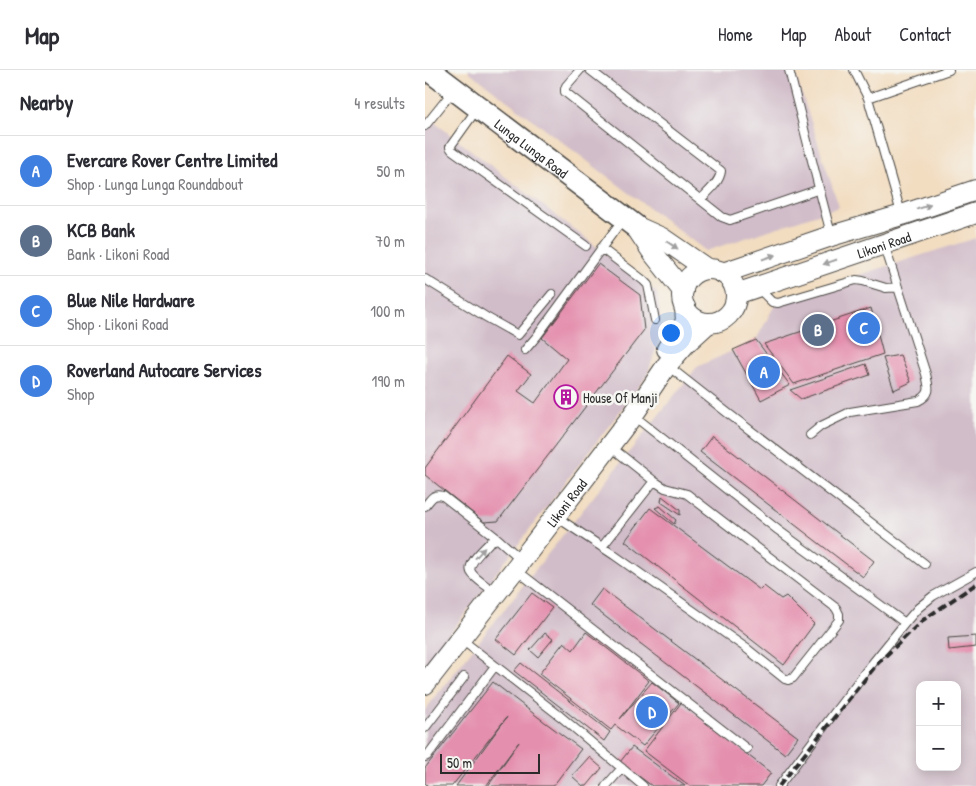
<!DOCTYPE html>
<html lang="en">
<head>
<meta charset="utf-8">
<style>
  :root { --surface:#fff; --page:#f7f7f7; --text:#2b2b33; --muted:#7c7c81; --line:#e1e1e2; --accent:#b5179e }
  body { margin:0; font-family:"Patrick Hand",sans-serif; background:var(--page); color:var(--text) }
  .controls { position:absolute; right:15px; bottom:15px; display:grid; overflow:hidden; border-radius:10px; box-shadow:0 2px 12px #0003 }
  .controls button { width:45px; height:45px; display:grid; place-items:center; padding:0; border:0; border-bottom:1px solid var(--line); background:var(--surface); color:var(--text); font:25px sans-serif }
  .scale { position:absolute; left:15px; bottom:12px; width:100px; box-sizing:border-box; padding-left:5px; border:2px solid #2b2b2b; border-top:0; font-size:14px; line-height:18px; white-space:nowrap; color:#2b2b2b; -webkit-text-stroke:4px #f6f6f2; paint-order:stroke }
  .you { position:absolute; left:245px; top:262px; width:18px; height:18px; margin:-12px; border:4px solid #fff; border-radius:50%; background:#1a73e8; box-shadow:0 0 0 8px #1a73e833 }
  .badge { display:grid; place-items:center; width:32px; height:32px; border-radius:50%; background:var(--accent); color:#fff; font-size:16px; font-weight:700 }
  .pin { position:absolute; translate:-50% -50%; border:2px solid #fff; box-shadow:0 1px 5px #0006 }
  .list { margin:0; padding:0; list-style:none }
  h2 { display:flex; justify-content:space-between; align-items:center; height:65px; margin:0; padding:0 20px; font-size:21px }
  h2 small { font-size:16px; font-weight:400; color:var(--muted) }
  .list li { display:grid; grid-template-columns:32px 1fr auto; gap:15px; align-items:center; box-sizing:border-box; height:70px; padding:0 20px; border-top:1px solid var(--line) }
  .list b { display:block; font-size:19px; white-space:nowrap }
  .list p { margin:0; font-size:16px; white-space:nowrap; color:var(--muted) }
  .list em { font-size:16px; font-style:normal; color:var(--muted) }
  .map { position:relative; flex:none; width:551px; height:716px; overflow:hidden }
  header { display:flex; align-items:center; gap:30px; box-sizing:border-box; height:70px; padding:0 25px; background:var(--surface); border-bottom:1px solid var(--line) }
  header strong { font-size:24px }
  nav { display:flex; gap:28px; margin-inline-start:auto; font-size:18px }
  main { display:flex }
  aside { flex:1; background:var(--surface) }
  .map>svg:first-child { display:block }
</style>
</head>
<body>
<header>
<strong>Map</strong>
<nav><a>Home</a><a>Map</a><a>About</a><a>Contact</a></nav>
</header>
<main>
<aside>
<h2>Nearby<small>4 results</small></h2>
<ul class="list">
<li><span class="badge" style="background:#3f7fe0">A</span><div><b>Evercare Rover Centre Limited</b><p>Shop · Lunga Lunga Roundabout</p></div><em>50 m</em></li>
<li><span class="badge" style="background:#5c6f8a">B</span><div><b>KCB Bank</b><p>Bank · Likoni Road</p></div><em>70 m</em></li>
<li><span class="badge" style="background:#3f7fe0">C</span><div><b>Blue Nile Hardware</b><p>Shop · Likoni Road</p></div><em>100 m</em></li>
<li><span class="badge" style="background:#3f7fe0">D</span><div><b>Roverland Autocare Services</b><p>Shop</p></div><em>190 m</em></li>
</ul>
</aside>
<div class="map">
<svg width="551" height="716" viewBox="0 0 551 716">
  <rect width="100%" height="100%" fill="#f6f6f2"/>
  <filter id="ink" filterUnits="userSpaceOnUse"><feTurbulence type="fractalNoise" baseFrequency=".02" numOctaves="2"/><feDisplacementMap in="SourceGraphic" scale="10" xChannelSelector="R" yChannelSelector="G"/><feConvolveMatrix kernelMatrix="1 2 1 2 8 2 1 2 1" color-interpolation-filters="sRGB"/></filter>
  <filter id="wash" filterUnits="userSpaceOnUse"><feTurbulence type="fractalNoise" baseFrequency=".0096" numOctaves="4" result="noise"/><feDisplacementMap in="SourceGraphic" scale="20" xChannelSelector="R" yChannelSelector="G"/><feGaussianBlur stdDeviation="1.12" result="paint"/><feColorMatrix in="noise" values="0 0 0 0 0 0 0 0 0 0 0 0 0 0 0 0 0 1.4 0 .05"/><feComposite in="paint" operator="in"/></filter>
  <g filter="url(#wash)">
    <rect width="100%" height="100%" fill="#f2ddc1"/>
    <path fill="#d1bdc9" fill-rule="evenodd" d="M42 0H369L414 137 281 181Z
      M0 45 232 223 237 261 222 306 0 596Z
      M551 168V716H0V640L122 485 272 297 331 270 352 231ZM495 615H532V697H495Z"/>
    <g id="blocks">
      <path fill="#e48fad" d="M173 194 215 225 219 260 73 451 59 452 0 405V398L82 286 106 304 93 321 110 333 142 289 117 268Z
        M446 238 458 284 369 314 339 274Z
        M331 270 365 315 336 330 308 280Z
        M475 285 486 312 469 320 458 288Z
        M441 294 445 305 376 329 365 320Z
        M287 366 449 491 438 507 275 382Z
        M237 426 255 440V445L236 432Z
        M235 436 251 450 249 454 230 438Z
        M225 438 335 520 339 516 356 529 361 526 389 554 359 595 200 471Z
        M177 519 373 667 360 684 165 535Z
        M107 523 127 538 91 585 71 569Z
        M161 562 224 611 195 649 227 612 254 633 218 676 190 655 186 660 114 604 139 572 148 580Z
        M120 563 128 569 113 587 105 580Z
        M551 566V577L524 580 523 568Z
        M96 593 185 662 179 671 89 601Z
        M68 612 113 647 156 679 128 716H63L94 672 61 716H31L82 647 27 716H3L0 713V698Z
        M256 633 346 703 336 716H265L219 681Z
        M207 677 260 716H227L195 692Z
        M164 687 177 698 162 716H158L147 706Z"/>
    </g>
  </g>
  <g filter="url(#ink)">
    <use href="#blocks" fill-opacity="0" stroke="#494642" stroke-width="1"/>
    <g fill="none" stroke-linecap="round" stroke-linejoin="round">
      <g stroke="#494642" stroke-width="10">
        <path id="service" d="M155 0 141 16 140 19V22L297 147 305 150 392 120 395 122 406 164
          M165 0 296 101C295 112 283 122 276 129
          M364 0 395 122
          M429 0 443 28
          M52 39 27 74 25 77 27 80 161 176
          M0 56 28 21
          M476 143 443 28 524 0
          M176 178 218 210 223 215 230 250
          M0 209 61 247 93 265 127 224
          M333 218 347 232 353 233 431 210 438 211 461 218 473 217
          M100 280 112 266 198 149
          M243 296 304 344 500 494
          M209 346 353 460 480 553 493 538 508 526 551 502
          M385 365 396 356 425 342 493 331C507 324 504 318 501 304L459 174
          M0 436C6 429 8 423 18 426L73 469
          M130 446 189 485 321 578 360 609 363 610 368 608 414 550V544L411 538 262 424 240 418 229 411 186 377
          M177 477 229 411
          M90 499 322 679
          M64 518C59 514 49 508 46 502 42 493 59 479 65 472L69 470 73 469 90 484
          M37 570 135 646 218 716
          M0 658 39 607
          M0 687 2 686 70 596
          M181 716 197 698
          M354 716 438 605 480 553"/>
      </g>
      <g stroke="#494642" stroke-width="22">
        <g id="tertiary">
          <path d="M210 156 237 168 282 199"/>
          <path d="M210 156 228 183 258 221"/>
          <circle cx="284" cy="226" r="27"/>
          <path d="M298 203 406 166 477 145 551 120"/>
          <path id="s1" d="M311 224 551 143"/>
          <path d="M242 279 261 252 260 237"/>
          <path id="s2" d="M0 614 90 499 208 345 242 295 261 273 283 253"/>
        </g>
      </g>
      <g stroke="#494642" stroke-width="25">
        <g id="secondary">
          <path id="s3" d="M4 0 210 156"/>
        </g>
      </g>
      <use href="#service" stroke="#fff" stroke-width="8"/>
      <use href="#tertiary" stroke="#fff" stroke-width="20"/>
      <use href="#secondary" stroke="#fff" stroke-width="22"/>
      <path stroke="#2b2b2b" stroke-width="4" stroke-dasharray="8 4" stroke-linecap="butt" d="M354 716 453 593 498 550 551 514"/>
    </g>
    <defs><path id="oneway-solid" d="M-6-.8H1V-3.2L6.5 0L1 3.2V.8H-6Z" transform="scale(1.25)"/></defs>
    <g fill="#a0a0a0">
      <use href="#oneway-solid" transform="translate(499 137) rotate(-18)"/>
      <use href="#oneway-solid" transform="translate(247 175) rotate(34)"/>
      <use href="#oneway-solid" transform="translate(344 187) rotate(-19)"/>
      <use href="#oneway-solid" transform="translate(405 192) rotate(161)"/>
      <use href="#oneway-solid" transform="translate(55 483) rotate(-48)"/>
    </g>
  </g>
  <defs>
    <g id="building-ring" transform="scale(1.25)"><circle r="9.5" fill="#f6f6f2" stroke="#b5179e" stroke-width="1.5"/><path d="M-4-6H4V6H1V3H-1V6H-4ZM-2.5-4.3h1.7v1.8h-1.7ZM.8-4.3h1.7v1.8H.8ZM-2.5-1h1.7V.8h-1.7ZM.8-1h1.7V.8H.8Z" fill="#b5179e"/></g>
  </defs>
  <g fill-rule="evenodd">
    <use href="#building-ring" x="141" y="327"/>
  </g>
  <g text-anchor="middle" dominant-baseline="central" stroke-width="5" stroke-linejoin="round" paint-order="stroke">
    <g font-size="14" fill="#2b2b2b" stroke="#f6f6f2">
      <text stroke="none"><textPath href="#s3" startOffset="129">Lunga Lunga Road</textPath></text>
      <text stroke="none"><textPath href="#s1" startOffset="156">Likoni Road</textPath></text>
      <text stroke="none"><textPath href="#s2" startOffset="230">Likoni Road</textPath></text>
    </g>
    <g font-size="14" fill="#2b2b2b" stroke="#f6f6f2" text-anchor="start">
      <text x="158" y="327">House Of Manji</text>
    </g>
  </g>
</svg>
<div class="controls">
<button>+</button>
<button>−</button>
</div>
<div class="scale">50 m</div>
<div class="you"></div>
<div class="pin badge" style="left:339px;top:302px;background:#3f7fe0">A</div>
<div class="pin badge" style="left:393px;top:260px;background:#5c6f8a">B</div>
<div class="pin badge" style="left:439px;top:258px;background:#3f7fe0">C</div>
<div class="pin badge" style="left:227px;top:642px;background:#3f7fe0">D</div>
</div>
</main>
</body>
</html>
